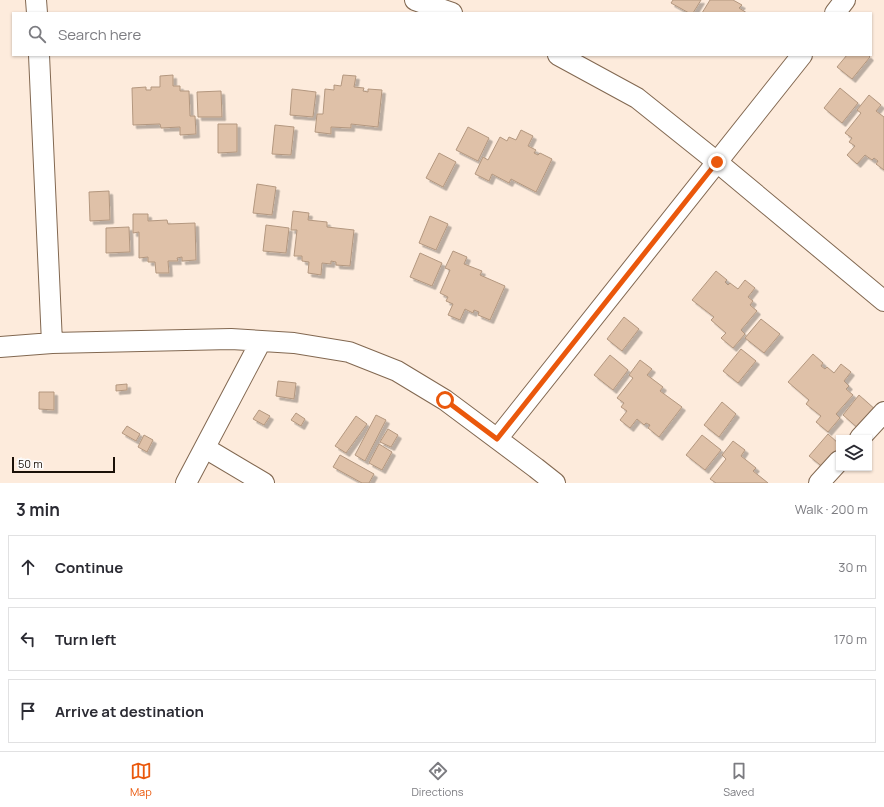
<!DOCTYPE html>
<html lang="en">
<head>
<meta charset="utf-8">
<style>
  :root { --surface:#fff; --page:#f7f7f7; --text:#2b2b33; --muted:#7c7c81; --line:#e1e1e2; --accent:#ea580c }
  body { margin:0; font-family:Manrope,sans-serif; background:var(--page); color:var(--text) }
  .controls { position:absolute; right:12px; bottom:12px; display:grid; overflow:hidden; border-radius:0px; box-shadow:0 1px 3px #0004 }
  .controls button { width:36px; height:36px; display:grid; place-items:center; padding:0; border:0; border-bottom:1px solid var(--line); background:var(--surface); color:var(--text); font:20px sans-serif }
  .scale { position:absolute; left:12px; bottom:10px; width:103px; box-sizing:border-box; padding-left:4px; border:2px solid #1a1007; border-top:0; font-size:11px; line-height:14px; white-space:nowrap; color:#1a1007; -webkit-text-stroke:3px #fcfcfc; paint-order:stroke }
  .stop { position:absolute; width:12px; height:12px; margin:-9px; border:3px solid #ea580c; border-radius:50%; background:#fff }
  .stop.end { background:#ea580c; border-color:#fff; box-shadow:0 1px 4px #0008 }
  .list { margin:0; padding:0; list-style:none }
  h2 { display:flex; justify-content:space-between; align-items:center; height:52px; margin:0; padding:0 16px; font-size:17px }
  h2 small { font-size:13px; font-weight:400; color:var(--muted) }
  .list li { display:grid; grid-template-columns:26px 1fr auto; gap:12px; align-items:center; box-sizing:border-box; height:64px; margin:0 8px 8px; padding:0 8px; border:1px solid var(--line); border-radius:0px }
  .list b { display:block; font-size:15px; white-space:nowrap }
  .list em { font-size:13px; font-style:normal; color:var(--muted) }
  .icon { flex:none; width:22px; height:22px; fill:none; stroke:currentColor; stroke-width:2; stroke-linecap:round; stroke-linejoin:round }
  .map { position:relative; flex:none; width:884px; height:483px; overflow:hidden }
  .search { position:absolute; background:var(--surface); box-shadow:0 1px 3px #0004; left:12px; right:12px; top:12px; height:44px; display:flex; align-items:center; gap:10px; box-sizing:border-box; padding:0 14px; border-radius:0px; color:var(--muted); font-size:15px }
  .sheet { height:268px; background:var(--surface) }
  nav { display:flex; justify-content:space-around; align-items:center; box-sizing:border-box; height:56px; border-top:1px solid var(--line); background:var(--surface); font-size:11px; color:var(--muted) }
  nav a { display:grid; justify-items:center; gap:2px }
  nav .on { color:var(--accent) }
  .map>svg:first-child { display:block }
</style>
</head>
<body>
<div class="map">
<svg width="884" height="483" viewBox="0 0 884 483">
  <defs>
    <filter id="shadow"><feDropShadow dx="3.5" dy="3.5" stdDeviation="0" flood-color="#0004"/></filter>
  </defs>
  <rect width="100%" height="100%" fill="#fdebdc"/>
  <path fill="#dfc1a8" stroke="#b3977f" filter="url(#shadow)" d="M673 0H701L693 13H689L671 3Z
    M710 0H733L742 5 739 8 747 13H702Z
    M847 55H868L870 57 852 79 837 67Z
    M173 75V86H180V91H189L190 116H195L196 134 180 135V127L161 128 160 124 133 125 132 88 146 87V90H151V87H160V76Z
    M343 75 356 76 354 87 364 88 363 91 368 92V89L382 90 378 127 351 124V128L331 127V134L315 132 317 114H323L325 89 334 90V85L341 86Z
    M840 88 858 103 842 123 824 108Z
    M292 89 316 92 313 117 290 115Z
    M221 91 222 117H198L197 92Z
    M869 95 881 105 876 111 884 117V170L876 164 878 161 874 158 872 160 865 155 857 164 847 155 855 146 849 142 852 138 845 133 861 113 857 110Z
    M218 124H237V152L218 153Z
    M275 125 294 127 291 155 272 154Z
    M468 127 489 138 478 161 456 150Z
    M521 130 533 136 528 146 536 150 534 153 538 155 540 153 552 159 536 192 511 179 509 183 492 174 489 181 475 174 483 157 488 160 500 137 507 141 509 137 516 140Z
    M439 153 456 162 443 187 426 178Z
    M257 184 276 187 272 215 253 213Z
    M109 191 110 220 90 221 89 192Z
    M293 211 309 213 308 220 327 222V227L354 230 350 266 336 265V262L331 261V264L322 263 321 275 308 273 309 262 302 261V256H294L297 230H291Z
    M133 214H148V221L167 220 168 224 195 223 196 260 182 261V257L177 258 178 261H168L169 273H156L155 262H148V257L139 258V232L133 233Z
    M430 216 448 224 436 250 419 243Z
    M266 225 289 228 286 253 263 251Z
    M129 227 130 252 106 253V228Z
    M453 251 467 257 464 264 482 271 480 275 505 286 490 320 478 315 479 312 474 310 473 313 465 309 460 320 448 315 453 304 446 301 448 297 440 293 450 270 445 268Z
    M420 253 442 263 432 286 410 277Z
    M716 271 727 280 725 282 728 285 730 283 738 289 745 280 755 288 748 297 753 301 750 305 757 311 741 330 745 334 733 348 721 338 726 333 711 320 714 317 692 300Z
    M624 317 639 329 622 351 607 339Z
    M761 319 780 334 764 353 745 338Z
    M741 349 756 361 738 383 723 371Z
    M813 354 823 363 821 366 825 369 827 367 834 373 841 364 851 372 844 381 849 386 846 389 853 395 836 414 840 418 828 432 816 422 821 416 806 404 809 400 788 382Z
    M610 355 628 370 613 390 594 375Z
    M640 360 652 369 647 375 663 387 660 391 682 407 659 437 648 428 650 425 646 423 644 425 637 419 630 428 620 420 627 411 621 407 624 403 617 398 633 378 629 375Z
    M278 381 296 383 294 399 276 396Z
    M127 384V390L116 391V385Z
    M39 392H54V410L39 409Z
    M859 395 877 411 860 430 843 415Z
    M722 402 736 414 719 437 704 425Z
    M259 410 270 416 264 425 253 419Z
    M296 413 305 419 301 426 291 420Z
    M376 415 386 420 365 461 355 455Z
    M356 416 367 424 346 453 335 446Z
    M127 426 140 434 136 441 122 433Z
    M388 429 398 435 391 447 380 442Z
    M828 434 839 444V451L824 468 809 456Z
    M144 435 153 440 147 452 138 447Z
    M702 435 721 450 705 470 686 455Z
    M733 441 745 450 741 456 756 468 753 471 768 483H716L710 479 726 459 722 455Z
    M379 444 392 452 382 470 369 463Z
    M340 455 374 474 369 483H362L333 467Z"/>
  <g fill="none" stroke-linecap="round" stroke-linejoin="round">
    <g stroke="#826851" stroke-width="22">
      <path id="minor" d="M36 0 37 13
        M415 0 452 13
        M835 13 845 0
        M39 55 52 343
        M558 55 637 98 717 162 884 301
        M0 347 52 343 231 339 294 343 349 352 397 371 445 400 536 468 555 483
        M860 438 884 412
        M497 439 802 55
        M205 448 264 483
        M186 483 261 341
        M819 483 839 461"/>
    </g>
    <use href="#minor" stroke="#fff" stroke-width="20"/>
  </g>
  <g fill="none" stroke-linecap="round" stroke-linejoin="round">
    <path stroke="#ea580c" stroke-width="5" d="M445 400 497 439 717 162"/>
  </g>
</svg>
<div class="controls">
<button><svg class="icon" aria-label="layers" viewBox="0 0 24 24"><path d="M12 4l9 5-9 5-9-5zM3 14l9 5 9-5"/></svg></button>
</div>
<div class="scale">50 m</div>
<div class="stop" style="left:445px;top:400px"></div>
<div class="stop end" style="left:717px;top:162px"></div>
<div class="search"><svg class="icon" aria-label="search" viewBox="0 0 24 24"><circle cx="10" cy="10" r="6"/><path d="M15 15l6 6"/></svg>Search here</div>
</div>
<section class="sheet">
<h2>3 min<small>Walk · 200 m</small></h2>
<ul class="list">
<li><svg class="icon" aria-label="ahead" viewBox="0 0 24 24"><path d="M12 20V5M6 11l6-6 6 6"/></svg><div><b>Continue</b></div><em>30 m</em></li>
<li><svg class="icon" aria-label="left" viewBox="0 0 24 24"><path d="M17 20v-9H6M10 6l-5 5 5 5"/></svg><div><b>Turn left</b></div><em>170 m</em></li>
<li><svg class="icon" aria-label="arrive" viewBox="0 0 24 24"><path d="M6 21V4h12l-3 4 3 4H6"/></svg><div><b>Arrive at destination</b></div></li>
</ul>
</section>
<nav>
<a class="on"><svg class="icon" aria-label="map" viewBox="0 0 24 24"><path d="M3 6l6-2 6 2 6-2v14l-6 2-6-2-6 2zM9 4v14M15 6v14"/></svg>Map</a>
<a><svg class="icon" aria-label="directions" viewBox="0 0 24 24"><path d="M12 3l9 9-9 9-9-9zM9 14v-3h6M13 9l2 2-2 2"/></svg>Directions</a>
<a><svg class="icon" aria-label="saved" viewBox="0 0 24 24"><path d="M7 4h10v16l-5-4-5 4z"/></svg>Saved</a>
</nav>
</body>
</html>
